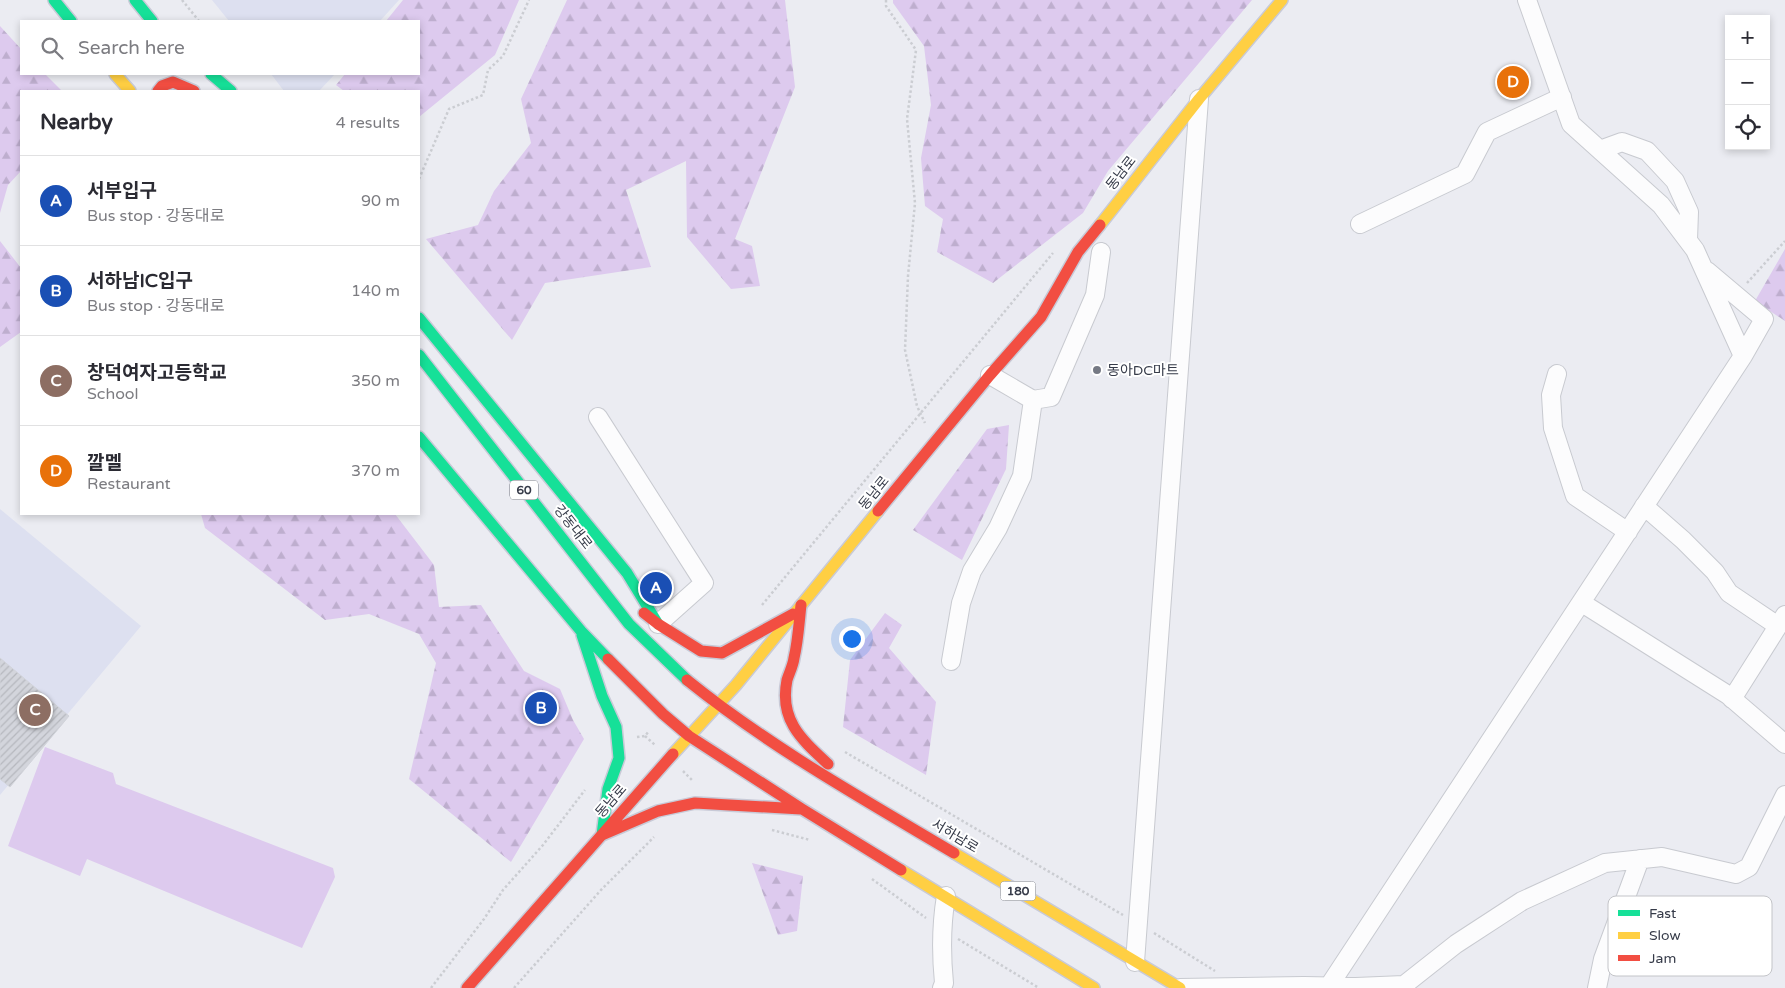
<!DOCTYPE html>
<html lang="en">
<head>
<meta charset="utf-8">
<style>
  :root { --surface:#fff; --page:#f2f2f3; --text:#2b2b33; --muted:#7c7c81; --line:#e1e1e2; --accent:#7c3aed }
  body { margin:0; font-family:"Varela Round","Noto Sans KR",sans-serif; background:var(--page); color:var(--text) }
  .controls { position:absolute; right:15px; top:15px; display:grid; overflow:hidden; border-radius:0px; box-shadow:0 2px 8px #0003 }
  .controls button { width:45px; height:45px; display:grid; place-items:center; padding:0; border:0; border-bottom:1px solid var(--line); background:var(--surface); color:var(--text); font:25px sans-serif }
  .you { position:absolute; left:851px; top:638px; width:18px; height:18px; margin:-12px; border:4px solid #fff; border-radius:50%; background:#1a73e8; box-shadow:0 0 0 8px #1a73e833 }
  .badge { display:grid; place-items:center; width:32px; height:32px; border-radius:50%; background:var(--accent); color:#fff; font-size:16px; font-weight:700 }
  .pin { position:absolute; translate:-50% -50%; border:2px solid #fff; box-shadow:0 1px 5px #0006 }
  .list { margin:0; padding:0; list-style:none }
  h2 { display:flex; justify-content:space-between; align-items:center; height:65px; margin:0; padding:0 20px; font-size:21px }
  h2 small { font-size:16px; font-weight:400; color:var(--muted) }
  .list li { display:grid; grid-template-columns:32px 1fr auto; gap:15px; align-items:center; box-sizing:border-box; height:90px; padding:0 20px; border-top:1px solid var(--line) }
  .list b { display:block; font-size:19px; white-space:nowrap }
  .list p { margin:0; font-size:16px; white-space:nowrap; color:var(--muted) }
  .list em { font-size:16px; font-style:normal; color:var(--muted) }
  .icon { flex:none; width:28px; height:28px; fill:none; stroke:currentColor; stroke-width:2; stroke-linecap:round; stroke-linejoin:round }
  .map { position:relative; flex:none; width:1785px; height:988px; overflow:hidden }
  .search { position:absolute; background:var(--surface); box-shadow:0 2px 8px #0003; left:20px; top:20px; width:400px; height:55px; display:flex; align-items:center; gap:12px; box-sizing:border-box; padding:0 18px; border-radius:0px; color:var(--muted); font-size:19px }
  .panel { position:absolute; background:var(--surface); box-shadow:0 2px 8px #0003; left:20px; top:90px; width:400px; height:425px; border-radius:0px }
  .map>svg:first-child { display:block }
</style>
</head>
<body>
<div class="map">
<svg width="1785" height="988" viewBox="0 0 1785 988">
  <defs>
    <pattern id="forest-firs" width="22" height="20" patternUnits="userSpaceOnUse" patternTransform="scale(1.25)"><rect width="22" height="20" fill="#ddcaee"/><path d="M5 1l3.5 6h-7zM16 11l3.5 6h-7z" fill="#beaece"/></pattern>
    <pattern id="building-hatch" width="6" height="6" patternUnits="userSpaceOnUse" patternTransform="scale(1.25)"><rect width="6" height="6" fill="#d3d5dc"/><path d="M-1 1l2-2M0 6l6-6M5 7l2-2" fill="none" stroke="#b6b8be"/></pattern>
  </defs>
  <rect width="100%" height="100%" fill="#ebecf2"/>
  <path fill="#dde0f0" d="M212 0H399L380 21H229Z
    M271 74H335L319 91H284Z
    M0 509 141 626 0 795Z"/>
  <path fill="url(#forest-firs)" d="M403 0H519L495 55 419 117V91H344L336 85 345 74H419V21H386Z
    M567 0H785L795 87 735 239 752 246 760 286 731 289 687 237 686 161 626 190 651 267 545 283 512 340 426 239 478 225 494 191 531 143 521 99Z
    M893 0H1252L1108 171 1083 213 993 283 937 252 943 219 925 206 921 158 931 105 924 46 893 3Z
    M0 26 21 49V74H45L62 91H21V171L8 185 0 213Z
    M0 241 21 268V332L0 347Z
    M1785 249V321L1755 301Z
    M1009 425 1006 469 962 560 913 530 987 429Z
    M201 514H395L434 565 439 607 481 605 524 671 560 689 573 720 584 739 511 862 409 779 436 663 419 634 369 614 325 620 205 528Z
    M885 613 902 625 889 648 936 702 926 775 843 727 850 660Z
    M752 863 803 876 797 931 778 935Z"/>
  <path fill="#ddcaee" d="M45 747 113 773 116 784 333 868 335 877 302 948 87 859 80 876 8 846Z"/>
  <path fill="url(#building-hatch)" stroke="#d1d3da" d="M0 658 69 716 10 787 0 779Z"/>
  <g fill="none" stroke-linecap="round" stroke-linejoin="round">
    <g stroke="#c8cad0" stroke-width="20">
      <path id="street" d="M1600 150 1622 142 1647 151 1675 181 1689 212 1688 240
        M1360 224 1465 174 1487 132 1562 97
        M1707 271 1764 319 1743 356
        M1557 374 1551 395 1553 428 1575 496 1628 532
        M990 375 1033 400 1051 397 1095 295 1101 252
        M598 417 704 583 658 624
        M1644 506 1683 540 1715 572 1729 593 1778 626
        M1582 603 1728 695 1785 744
        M951 661 961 603 972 571 998 528 1022 476 1033 400
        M1732 699 1785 615
        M1135 962 1199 99
        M1329 986 1743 356 1695 250 1661 205 1571 124 1527 0
        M942 988 944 983C941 953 941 926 946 896
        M1180 988 1304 986 1356 987 1404 985 1456 944 1522 901 1605 863 1662 857 1736 874 1749 867 1785 795
        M1597 988 1603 959 1640 859"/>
    </g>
    <g stroke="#c8cad7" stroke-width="14">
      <path id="fast" d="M54 0 71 21
        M135 0 152 21
        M211 74 231 91
        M419 318 627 573 658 624
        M419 355 629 624 687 680
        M419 437 581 631 608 659
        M582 635 602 696 616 727 619 758 608 789 602 835"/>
    </g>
    <g stroke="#c8cad7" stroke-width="14">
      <path id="slow" d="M115 74 130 91
        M1100 225 1199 99 1282 0
        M673 754 736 685 878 511
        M954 853 1180 988
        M901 870 1094 988"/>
    </g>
    <g stroke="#c8cad7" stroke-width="14">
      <path id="jam" d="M158 91 162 86 173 82 194 91
        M878 511 990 375 1041 317 1078 252 1100 225
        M801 605C799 623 798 641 794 658 793 666 789 673 787 680 779 720 801 739 828 764
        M644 613 658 624 701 651 722 653 793 614
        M608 659 663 714 689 736 802 809 901 870
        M687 680C770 747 863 799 954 853
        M602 835 658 811 695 803 801 809
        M467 988 673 754"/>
    </g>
    <path stroke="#cbcdd2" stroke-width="2.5" stroke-dasharray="2.5 2.5" stroke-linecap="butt" d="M182 0 199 21
      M886 0V6L916 50 907 119 915 203 908 276 905 350 917 406 925 423
      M419 179 449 109 483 95 488 70 503 56 529 0
      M1747 283 1785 241
      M762 605 1053 253
      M645 736 655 745
      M637 737 645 736 649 731
      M845 752 1123 915
      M683 771 693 781
      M772 830 810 840
      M872 879 926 918
      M1154 933 1215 971
      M958 939 1039 988
      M431 988 484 919 503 890 543 845 585 790
      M514 988 601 890 654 837"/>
    <use href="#street" stroke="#fcfcfd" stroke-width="18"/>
    <use href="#fast" stroke="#16e098" stroke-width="11"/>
    <use href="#slow" stroke="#ffcf43" stroke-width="11"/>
    <use href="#jam" stroke="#f24e42" stroke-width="11"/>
  </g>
  <circle fill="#757984" stroke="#fff" stroke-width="2" cx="1097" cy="370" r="5"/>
  <g text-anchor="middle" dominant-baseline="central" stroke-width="4" stroke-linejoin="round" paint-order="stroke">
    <g fill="#fff" stroke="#727680" stroke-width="1">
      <rect x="510" y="480.5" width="28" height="19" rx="4"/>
      <rect x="1000.5" y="881.5" width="35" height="19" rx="4"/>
    </g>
    <g font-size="12" font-weight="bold" fill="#363b49">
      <text x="524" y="490">60</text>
      <text x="1018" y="891">180</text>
    </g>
    <g font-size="14" fill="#363b49" stroke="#fff">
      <text transform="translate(1121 173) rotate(-52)">동남로</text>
      <text transform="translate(874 493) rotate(-51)">동남로</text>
      <text transform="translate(573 527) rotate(52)">강동대로</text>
      <text transform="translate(611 801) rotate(-49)">동남로</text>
      <text transform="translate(955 836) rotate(31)">서하남로</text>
    </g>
    <g font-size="14" fill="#363b49" stroke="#fff" text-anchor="start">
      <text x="1107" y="370">동아DC마트</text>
    </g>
  </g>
  <rect x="1608" y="896" width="164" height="80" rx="8" fill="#fff" stroke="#c3c4c8" stroke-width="1"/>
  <rect x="1618" y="910" width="22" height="6" fill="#16e098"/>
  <rect x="1618" y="932" width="22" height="7" fill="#ffcf43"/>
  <rect x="1618" y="955" width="22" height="6" fill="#f24e42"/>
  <g font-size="14" fill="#363b49">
    <text x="1649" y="918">Fast</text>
    <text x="1649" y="940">Slow</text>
    <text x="1649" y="963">Jam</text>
  </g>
</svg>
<div class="controls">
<button>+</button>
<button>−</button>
<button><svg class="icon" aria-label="locate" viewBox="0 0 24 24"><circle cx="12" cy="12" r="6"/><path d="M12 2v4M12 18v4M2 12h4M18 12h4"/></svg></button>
</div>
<div class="you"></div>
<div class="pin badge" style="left:656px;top:588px;background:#1a4fb4">A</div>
<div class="pin badge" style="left:541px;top:708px;background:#1a4fb4">B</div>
<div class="pin badge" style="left:35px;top:710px;background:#8d6e63">C</div>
<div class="pin badge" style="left:1513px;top:82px;background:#e8710a">D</div>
<div class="search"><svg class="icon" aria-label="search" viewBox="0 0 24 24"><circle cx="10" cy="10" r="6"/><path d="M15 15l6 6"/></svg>Search here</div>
<section class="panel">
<h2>Nearby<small>4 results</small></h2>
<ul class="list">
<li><span class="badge" style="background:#1a4fb4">A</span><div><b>서부입구</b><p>Bus stop · 강동대로</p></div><em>90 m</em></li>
<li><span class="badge" style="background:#1a4fb4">B</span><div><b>서하남IC입구</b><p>Bus stop · 강동대로</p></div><em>140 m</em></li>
<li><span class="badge" style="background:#8d6e63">C</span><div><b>창덕여자고등학교</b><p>School</p></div><em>350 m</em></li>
<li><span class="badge" style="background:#e8710a">D</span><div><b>깔멜</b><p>Restaurant</p></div><em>370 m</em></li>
</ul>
</section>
</div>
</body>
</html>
